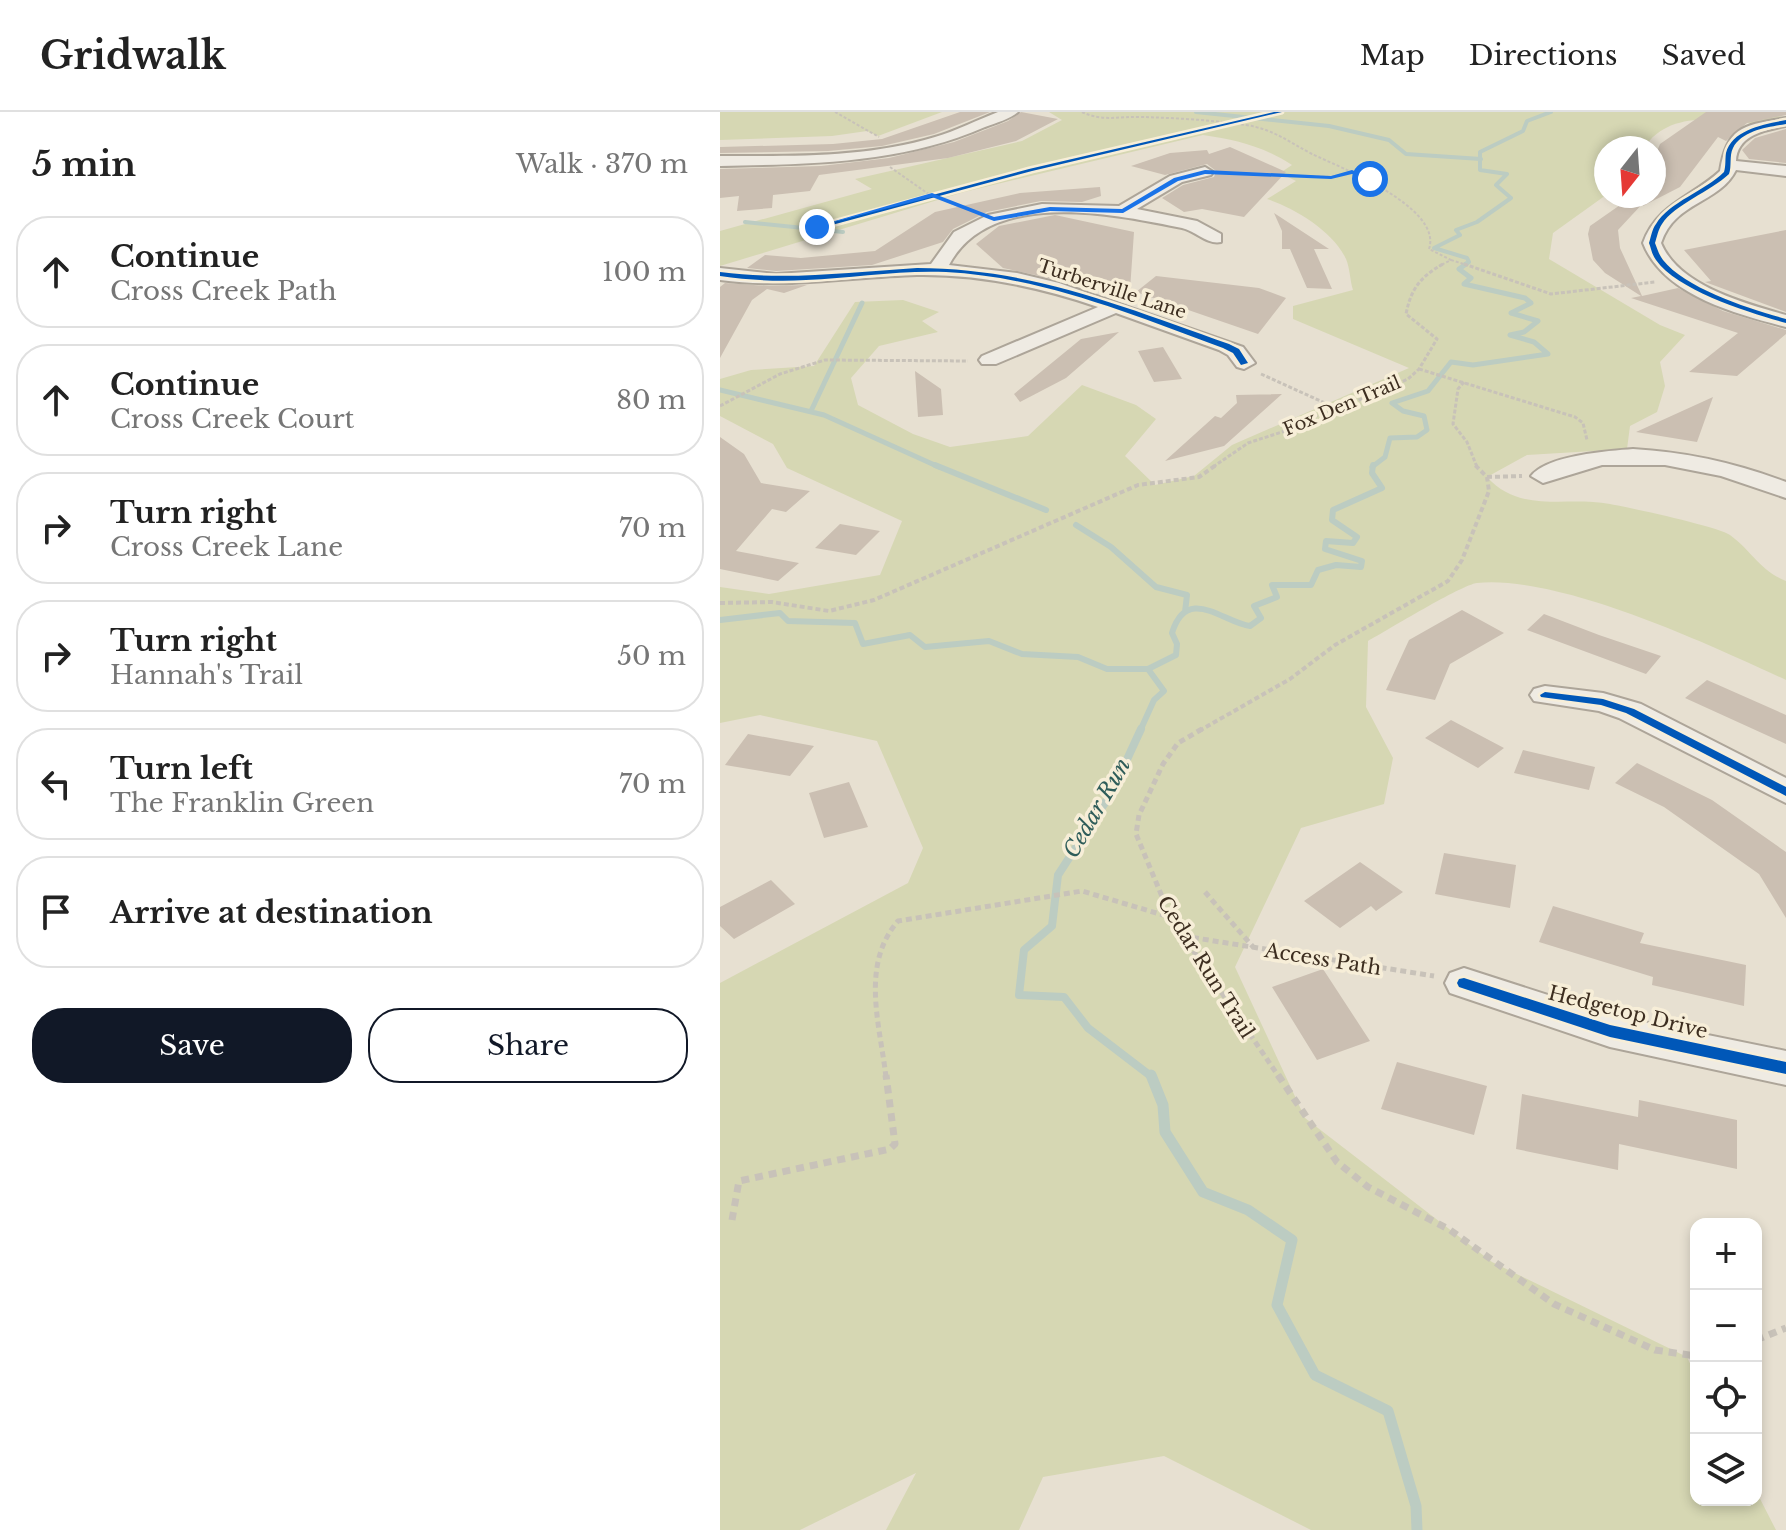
<!DOCTYPE html>
<html lang="en">
<head>
<meta charset="utf-8">
<style>
  :root { --surface:#fff; --page:#f2f2f2; --text:#222; --muted:#767676; --line:#e0e0e0; --accent:#111827 }
  body { margin:0; font-family:"Libre Baskerville",serif; background:var(--page); color:var(--text) }
  .controls { position:absolute; right:24px; bottom:24px; display:grid; overflow:hidden; border-radius:16px; box-shadow:0 4px 12px #0003 }
  .controls button { width:72px; height:72px; display:grid; place-items:center; padding:0; border:0; border-bottom:2px solid var(--line); background:var(--surface); color:var(--text); font:40px sans-serif }
  .compass { position:absolute; left:874px; top:24px; width:72px; height:72px; border-radius:50%; background:var(--surface); box-shadow:0 4px 12px #0003; rotate:197deg }
  .stop { position:absolute; width:24px; height:24px; margin:-18px; border:6px solid #1a73e8; border-radius:50%; background:#fff }
  .stop.end { background:#1a73e8; border-color:#fff; box-shadow:0 2px 8px #0008 }
  .list { margin:0; padding:0; list-style:none }
  h2 { display:flex; justify-content:space-between; align-items:center; height:104px; margin:0; padding:0 32px; font-size:34px }
  h2 small { font-size:26px; font-weight:400; color:var(--muted) }
  .list li { display:grid; grid-template-columns:52px 1fr auto; gap:24px; align-items:center; box-sizing:border-box; height:112px; margin:0 16px 16px; padding:0 16px; border:2px solid var(--line); border-radius:32px }
  .list b { display:block; font-size:30px; white-space:nowrap }
  .list p { margin:0; font-size:26px; white-space:nowrap; color:var(--muted) }
  .list em { font-size:26px; font-style:normal; color:var(--muted) }
  .actions { display:flex; gap:16px; padding:24px 32px }
  .actions a { flex:1; padding:18px 0; border:2px solid var(--accent); border-radius:32px; text-align:center; font-size:28px; color:var(--accent) }
  .actions .main { background:var(--accent); color:#fff }
  .icon { flex:none; width:44px; height:44px; fill:none; stroke:currentColor; stroke-width:2; stroke-linecap:round; stroke-linejoin:round }
  .map { position:relative; flex:none; width:1066px; height:1418px; overflow:hidden }
  header { display:flex; align-items:center; gap:48px; box-sizing:border-box; height:112px; padding:0 40px; background:var(--surface); border-bottom:2px solid var(--line) }
  header strong { font-size:38px }
  nav { display:flex; gap:44px; margin-inline-start:auto; font-size:28px }
  main { display:flex }
  aside { flex:1; background:var(--surface) }
  .map>svg:first-child { display:block }
</style>
</head>
<body>
<header>
<strong>Gridwalk</strong>
<nav><a>Map</a><a>Directions</a><a>Saved</a></nav>
</header>
<main>
<aside>
<h2>5 min<small>Walk · 370 m</small></h2>
<ul class="list">
<li><svg class="icon" aria-label="ahead" viewBox="0 0 24 24"><path d="M12 20V5M6 11l6-6 6 6"/></svg><div><b>Continue</b><p>Cross Creek Path</p></div><em>100 m</em></li>
<li><svg class="icon" aria-label="ahead" viewBox="0 0 24 24"><path d="M12 20V5M6 11l6-6 6 6"/></svg><div><b>Continue</b><p>Cross Creek Court</p></div><em>80 m</em></li>
<li><svg class="icon" aria-label="right" viewBox="0 0 24 24"><path d="M7 20v-9h11M14 6l5 5-5 5"/></svg><div><b>Turn right</b><p>Cross Creek Lane</p></div><em>70 m</em></li>
<li><svg class="icon" aria-label="right" viewBox="0 0 24 24"><path d="M7 20v-9h11M14 6l5 5-5 5"/></svg><div><b>Turn right</b><p>Hannah's Trail</p></div><em>50 m</em></li>
<li><svg class="icon" aria-label="left" viewBox="0 0 24 24"><path d="M17 20v-9H6M10 6l-5 5 5 5"/></svg><div><b>Turn left</b><p>The Franklin Green</p></div><em>70 m</em></li>
<li><svg class="icon" aria-label="arrive" viewBox="0 0 24 24"><path d="M6 21V4h12l-3 4 3 4H6"/></svg><div><b>Arrive at destination</b></div></li>
</ul>
<div class="actions"><a class="main">Save</a><a>Share</a></div>
</aside>
<div class="map">
<svg width="1066" height="1418" viewBox="0 0 1066 1418">
  <rect width="100%" height="100%" fill="#e7e0d1"/>
  <path fill="#d6d7b3" d="M0 0H222L158 24 147 19 112 24 0 28Z
    M329 0H1045L1066 6C1056 8 1045 13 1035 12 994 6 947 0 924 36H886V83L833 121 829 147 940 213 965 223 940 250 945 274 937 300 910 314 907 337 807 343 767 365C800 402 846 384 890 392 908 395 999 415 1010 423 1031 438 1040 459 1066 469V568C988 532 841 463 757 471 741 473 668 518 648 529L646 595 673 646 664 692 581 716 515 855 585 1006 772 1150 967 1245 976 1264V1388H1036V1379L1056 1418H591L444 1344 323 1365 299 1418H166L196 1361 80 1418H0V871L188 771 203 736 157 629 40 603 0 611V475L49 482 160 463 182 409 67 356 53 332 0 304V267L31 258 94 254 135 190 183 188 219 200 202 209 218 220 159 234 131 266 138 293 193 322 230 335 308 324 362 273 416 293 436 307 405 344 435 373 474 364 512 333 689 256 573 207V194L633 178C630 169 630 156 626 147 613 119 574 96 547 87L576 69 560 61 572 53C543 34 516 28 483 23L244 80 0 154V119L152 77 135 67 302 29 342 8Z"/>
  <g fill="none" stroke-linecap="round" stroke-linejoin="round">
    <path stroke="#bcccc2" stroke-width="4" d="M476 0 609 14 669 28 686 42 761 47
      M25 110 123 120
      M743 154 749 150 747 146 714 136 740 123 736 118 757 110 791 86 776 73 787 62 760 58V40L803 19 807 9 831 0"/>
    <path stroke="#bcccc2" stroke-width="5" d="M0 278 104 303 219 355
      M91 299 142 191
      M652 355 665 345 670 326 697 325 707 318 704 304 683 299 672 291 708 279 731 250 753 253 828 242 814 230 790 223 804 220 818 209 791 201 811 191 805 186 744 172 751 166 739 157 746 152"/>
    <path stroke="#bcccc2" stroke-width="6" d="M215 353 326 398
      M356 413 391 435 436 475 467 483 465 500
      M0 508 60 501 68 509 135 511 143 532 190 523 205 535 269 529 302 542 358 545 387 557H428L444 579 434 588 420 619
      M428 557 456 543 457 532 452 521C467 472 504 511 530 514L541 506 534 494 557 485 552 473H591L598 458 616 453 641 455 642 449 605 437 606 429 633 431 637 425 612 408 613 398 662 376 652 361 653 353"/>
    <path stroke="#bcccc2" stroke-width="8" d="M421 617 392 680 338 763 332 814 304 838 299 883 344 885 368 916 432 965"/>
    <path stroke="#bcccc2" stroke-width="11" d="M431 963 443 993 445 1020 483 1080 528 1098 572 1128 557 1193 595 1263 668 1299 696 1394 697 1418"/>
  </g>
  <path fill="#cbbfb2" d="M240 0H270L214 22 162 34 108 39 0 41V35L113 32 162 27Z
    M301 0 338 7 296 29 228 46 99 63 90 79 53 83 52 96 17 99 19 84 0 86V57L101 54 169 46 234 30 288 9Z
    M986 0H1066V3L1027 11 1006 29 998 25 960 75 923 94 925 89 898 118 900 136 922 184 958 176 1003 199 1066 218V222L1017 264 969 260 1018 221 911 186 921 184 885 161 873 148 868 122 870 114 913 84H934V47L940 32Z
    M1066 17V51L1029 47 1022 38 1035 26Z
    M510 35 566 60 524 105 482 97 464 100 442 86 463 73 494 65 496 59 487 52 445 63 411 54 450 41 487 38 489 42Z
    M380 75 381 84 362 90 321 89 267 100 233 117 223 130 152 153 56 159 27 156 45 143 81 146 155 139 215 100 300 81Z
    M554 101 609 137H594L612 177 587 176 570 137H562V119Z
    M335 103 414 120 410 178 376 165 381 169 341 160 338 168 283 156 256 132 279 114Z
    M1066 118V200L985 170 991 169 964 138Z
    M436 164 539 176 566 186 538 222 416 180Z
    M5 171 49 174 87 173 64 181 47 177 32 188 0 246V175Z
    M399 220 346 266 300 290 294 282 361 227Z
    M443 235 462 267 434 270 418 239Z
    M195 259 221 277 223 303 198 305Z
    M562 282 504 334 445 349 495 304 501 306 517 291 516 283Z
    M993 285 977 330 916 320Z
    M0 325 24 342 41 371 90 379 66 400 52 397 16 439 79 451 58 469 0 457Z
    M120 412 160 419 136 443 95 436Z
    M742 498 784 521 730 552 715 588 666 578 689 528Z
    M824 502 879 523 941 544 926 562 807 518Z
    M987 568 1066 603V632L965 586Z
    M731 608 784 636 758 656 705 626Z
    M28 622 94 634 70 664 5 653Z
    M803 638 875 655 869 678 794 661Z
    M917 651 992 688 1066 740V806L1039 762 944 695 895 671Z
    M129 670 148 715 104 726 89 681Z
    M724 741 796 753 790 796 715 782Z
    M640 750 683 780 656 799 651 794 620 816 584 789Z
    M51 768 75 792 14 827 0 814V795Z
    M833 794 924 821 920 831 1026 853 1024 894 932 873 933 865 819 830Z
    M603 857 650 929 597 948 552 875Z
    M677 950 767 974 754 1023 661 997Z
    M802 982 918 1005 919 988 1017 1008V1057L899 1032 898 1058 796 1037Z"/>
  <g fill="none" stroke-linecap="round" stroke-linejoin="round">
    <g stroke="#ada599" stroke-width="4">
      <path id="minor" d="M278 0H298C290 7 276 11 265 15 181 52 90 52 0 54V44C71 44 146 46 215 25 236 19 257 8 278 0Z
        M1066 6V14C1045 18 1017 23 1016 49L1066 54V64L1016 58C999 92 955 89 941 131 959 174 1024 191 1066 203V215C1016 202 943 183 923 131 937 92 972 85 1000 59 1007 14 1024 13 1066 6Z
        M485 55 493 60 491 63 462 70 417 97 477 109 501 122V130C487 133 476 119 462 116 393 102 270 76 229 153L297 161 339 171 523 235 535 251 524 257 517 255 508 243 499 238 396 201 276 252H262L259 248 262 244 378 195C319 175 259 162 197 163 130 165 66 177 0 168V156L56 162 211 152 234 120 268 103 322 92 399 94 450 64Z
        M913 337C966 340 1016 351 1066 370V386L1001 364 945 353H882L823 371 811 364C827 343 888 339 913 337Z
        M825 574 883 581 921 592 1066 666V691L899 606 879 599 814 589 810 583 814 577Z
        M744 856 890 903 1066 939V973L890 935 730 881 725 871 730 861Z"/>
    </g>
    <path stroke="#c8c2b9" stroke-width="2" stroke-dasharray="3 2" stroke-linecap="butt" d="M115 0 159 25
      M362 0C383 10 399 4 422 5 456 6 492 8 526 13 553 17 569 30 592 42 619 55 723 95 709 137L731 148 719 154
      M170 55 207 81 248 98
      M502 61 611 65 632 60
      M92 117 97 115
      M731 148 750 154"/>
    <path stroke="#c8c2b9" stroke-width="3" stroke-dasharray="4 2" stroke-linecap="butt" d="M744 152 831 182 935 170
      M699 257 855 305 863 311 867 328
      M541 262 616 296
      M744 270 738 277 733 312 747 330 757 355
      M0 294 60 262 105 248 248 249
      M493 355 528 331 571 317 586 306 611 300 688 267 699 257 717 227 686 202C691 177 700 165 723 152"/>
    <path stroke="#c8c2b9" stroke-width="4" stroke-dasharray="5 3" stroke-linecap="butt" d="M767 365 802 364
      M0 491 52 490 109 499 154 488 418 373 479 365 496 353
      M479 619 570 567 615 533 728 469 742 448 769 379 767 365 755 353"/>
    <path stroke="#c8c2b9" stroke-width="5" stroke-dasharray="6 4" stroke-linecap="butt" d="M482 617 458 631 443 652 419 703 416 722 451 806 559 965
      M485 780 534 836
      M463 824 714 864
      M166 965C160 913 140 853 178 809L362 779 450 805"/>
    <path stroke="#c8c2b9" stroke-width="7" stroke-dasharray="8 6" stroke-linecap="butt" d="M558 963 617 1050 648 1075 730 1118 834 1192 935 1238 976 1244
      M12 1108 19 1069 170 1037 175 1032 166 963
      M1036 1228 1066 1216"/>
    <use href="#minor" fill="#efebe3" fill-rule="evenodd"/>
    <g stroke="#f7eed8" stroke-width="5">
      <path id="cycleway" d="M554 0H562L312 59 97 117 94 115 309 57Z
        M1066 8V12C1049 15 1022 18 1013 36 1009 44 1012 54 1009 62 990 80 955 92 942 112 938 118 937 125 935 131 937 136 939 143 943 148 966 177 1030 197 1066 207V211C1030 201 958 179 936 148 932 143 931 136 929 131 931 125 932 117 936 112 949 90 985 79 1004 60 1006 54 1005 47 1006 41 1012 17 1046 12 1066 8Z
        M197 156C310 156 404 195 509 232L519 237 528 251 521 253 513 241 503 236C413 203 323 165 226 160 179 158 132 166 86 168 57 170 29 168 0 164V160C66 169 130 160 197 156Z
        M825 580 883 587 914 597 1066 675V684L906 601 881 593 821 585 820 583Z
        M744 866 890 913 1066 950V962L890 925 739 875 737 871 739 867Z"/>
    </g>
    <use href="#cycleway" fill="#0057b8" fill-rule="evenodd"/>
  </g>
  <path fill="#1a73e8" d="M485 58 611 64 632 58 653 67 632 62 611 67 485 62 458 69 403 101 330 99 274 109 212 85 94 115 212 81 274 105 330 95 402 97 454 66Z"/>
  <g text-anchor="middle" dominant-baseline="central" stroke-width="7" stroke-linejoin="round" paint-order="stroke">
    <g font-size="18" fill="#3d2e20" stroke="#f7eed8">
      <text transform="translate(392 177) rotate(18)">Turberville Lane</text>
      <text transform="translate(622 294) rotate(-23)">Fox Den Trail</text>
    </g>
    <g font-size="20" fill="#3d2e20" stroke="#f7eed8">
      <text transform="translate(603 847) rotate(9)">Access Path</text>
      <text transform="translate(486 855) rotate(58)">Cedar Run Trail</text>
      <text transform="translate(908 900) rotate(14)">Hedgetop Drive</text>
    </g>
    <g font-size="22" font-style="italic" fill="#2f5d5a" stroke="#f7eed8">
      <text transform="translate(377 696) rotate(-60)">Cedar Run</text>
    </g>
  </g>
</svg>
<div class="controls">
<button>+</button>
<button>−</button>
<button><svg class="icon" aria-label="locate" viewBox="0 0 24 24"><circle cx="12" cy="12" r="6"/><path d="M12 2v4M12 18v4M2 12h4M18 12h4"/></svg></button>
<button><svg class="icon" aria-label="layers" viewBox="0 0 24 24"><path d="M12 4l9 5-9 5-9-5zM3 14l9 5 9-5"/></svg></button>
</div>
<svg class="compass" viewBox="-18 -18 36 36"><path d="M0-13l5 13h-10z" fill="#e53935"/><path d="M0 13l5-13h-10z" fill="#767676"/></svg>
<div class="stop" style="left:650px;top:67px"></div>
<div class="stop end" style="left:97px;top:115px"></div>
</div>
</main>
</body>
</html>
